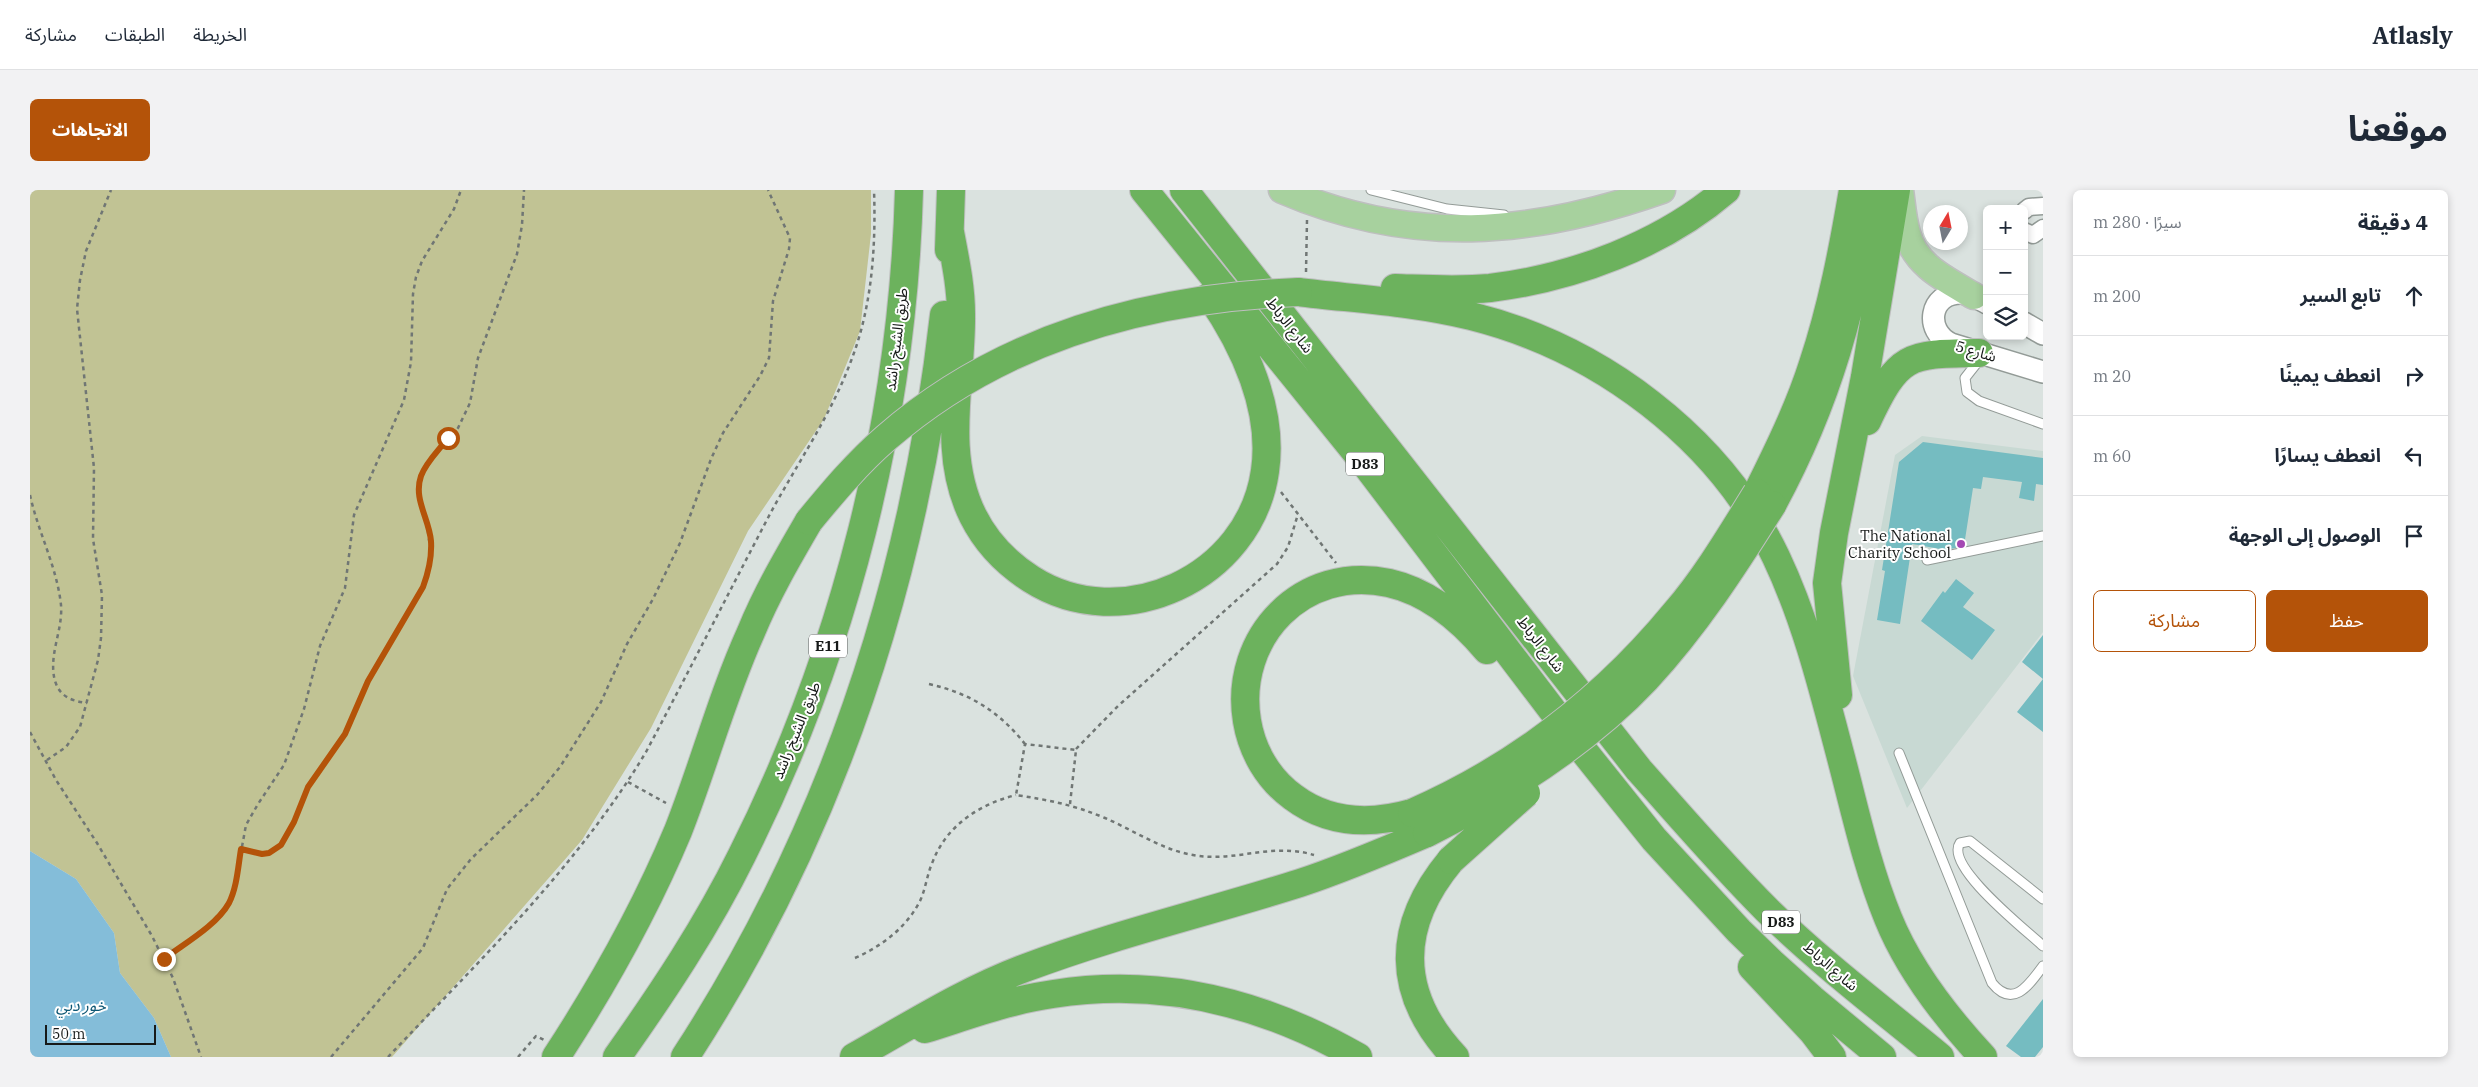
<!DOCTYPE html>
<html lang="ar">
<head>
<meta charset="utf-8">
<style>
  :root { --surface:#fff; --page:#f2f2f3; --text:#1f2937; --muted:#747a83; --line:#e0e1e3; --accent:#b45309 }
  body { margin:0; font-family:"IBM Plex Serif","Noto Sans Arabic",serif; background:var(--page); color:var(--text); direction:rtl }
  .controls { position:absolute; right:15px; top:15px; display:grid; overflow:hidden; border-radius:8px; box-shadow:0 2px 8px #0003 }
  .controls button { width:45px; height:45px; display:grid; place-items:center; padding:0; border:0; border-bottom:1px solid var(--line); background:var(--surface); color:var(--text); font:25px sans-serif }
  .compass { position:absolute; left:1893px; top:15px; width:45px; height:45px; border-radius:50%; background:var(--surface); box-shadow:0 2px 8px #0003; rotate:10deg }
  .scale { position:absolute; left:15px; bottom:12px; width:111px; box-sizing:border-box; padding-left:5px; border:2px solid #171a19; border-top:0; font-size:14px; line-height:18px; white-space:nowrap; color:#171a19; -webkit-text-stroke:4px #fff; paint-order:stroke }
  .stop { position:absolute; width:15px; height:15px; margin:-11px; border:4px solid #b45309; border-radius:50%; background:#fff }
  .stop.end { background:#b45309; border-color:#fff; box-shadow:0 1px 5px #0008 }
  .list { margin:0; padding:0; list-style:none }
  h2 { display:flex; justify-content:space-between; align-items:center; height:65px; margin:0; padding:0 20px; font-size:21px }
  h2 small { font-size:16px; font-weight:400; color:var(--muted) }
  .list li { display:grid; grid-template-columns:32px 1fr auto; gap:15px; align-items:center; box-sizing:border-box; height:80px; padding:0 20px; border-top:1px solid var(--line) }
  .list b { display:block; font-size:19px; white-space:nowrap }
  .list em { font-size:16px; font-style:normal; color:var(--muted) }
  .actions { display:flex; gap:10px; padding:15px 20px }
  .actions a { flex:1; padding:11px 0; border:1px solid var(--accent); border-radius:8px; text-align:center; font-size:18px; color:var(--accent) }
  .actions .main { background:var(--accent); color:#fff }
  .icon { flex:none; width:28px; height:28px; fill:none; stroke:currentColor; stroke-width:2; stroke-linecap:round; stroke-linejoin:round }
  .map { position:relative; flex:none; width:2013px; height:867px; overflow:hidden; direction:ltr; border-radius:8px }
  header { display:flex; align-items:center; gap:30px; box-sizing:border-box; height:70px; padding:0 25px; background:var(--surface); border-bottom:1px solid var(--line) }
  header strong { font-size:24px }
  nav { display:flex; gap:28px; margin-inline-start:auto; font-size:18px }
  .intro { display:flex; align-items:center; justify-content:space-between; box-sizing:border-box; height:120px; padding:0 30px }
  h1 { margin:0; font-size:35px }
  .button { padding:12px 22px; border-radius:8px; background:var(--accent); color:#fff; font-size:18px; font-weight:700 }
  main { display:flex; gap:30px; padding:0 30px }
  aside { flex:1; background:var(--surface); border-radius:8px; box-shadow:0 2px 8px #0003 }
  .map>svg:first-child { display:block }
</style>
</head>
<body>
<header>
<strong>Atlasly</strong>
<nav><a>الخريطة</a><a>الطبقات</a><a>مشاركة</a></nav>
</header>
<div class="intro"><h1>موقعنا</h1><a class="button">الاتجاهات</a></div>
<main>
<aside>
<h2>4 دقيقة<small>سيرًا · 280 m</small></h2>
<ul class="list">
<li><svg class="icon" aria-label="ahead" viewBox="0 0 24 24"><path d="M12 20V5M6 11l6-6 6 6"/></svg><div><b>تابع السير</b></div><em>200 m</em></li>
<li><svg class="icon" aria-label="right" viewBox="0 0 24 24"><path d="M7 20v-9h11M14 6l5 5-5 5"/></svg><div><b>انعطف يمينًا</b></div><em>20 m</em></li>
<li><svg class="icon" aria-label="left" viewBox="0 0 24 24"><path d="M17 20v-9H6M10 6l-5 5 5 5"/></svg><div><b>انعطف يسارًا</b></div><em>60 m</em></li>
<li><svg class="icon" aria-label="arrive" viewBox="0 0 24 24"><path d="M6 21V4h12l-3 4 3 4H6"/></svg><div><b>الوصول إلى الوجهة</b></div></li>
</ul>
<div class="actions"><a class="main">حفظ</a><a>مشاركة</a></div>
</aside>
<div class="map">
<svg width="2013" height="867" viewBox="0 0 2013 867">
  <rect width="100%" height="100%" fill="#dae2df"/>
  <path fill="#c8d9d3" d="M1892 246 2013 261V442L1877 618 1823 486 1865 265Z"/>
  <path fill="#c1c394" d="M0 0H841V44L830 141 794 229 718 341 621 538 552 650 362 867H141L124 828 90 783 84 743 46 689 0 661Z"/>
  <path fill="#84bdd9" d="M0 661 46 689 84 743 90 783 124 828 141 867H0Z"/>
  <path fill="#75bcc1" d="M1893 252 2013 268V295L2006 294 2004 311 1989 308 1992 292 1953 287 1951 299 1943 298 1934 356 1916 360 1882 354 1870 434 1847 430 1855 381 1852 380 1869 272Z
    M1926 389 1944 403 1933 417 1965 440 1942 470 1891 431 1913 401 1915 403Z
    M2013 445V542L1987 522 2013 489 1992 472Z
    M2013 809V857L2005 867H1991L1976 856Z"/>
  <g fill="none" stroke-linecap="round" stroke-linejoin="round">
    <g stroke="#939b97" stroke-width="11">
      <path id="service" d="M1341 0 1417 19 1474 25
        M1950 169 1935 188 1937 202 1949 211 2013 234
        M1897 370 2013 346
        M1869 563 1962 793C1983 819 1999 795 2013 776
        M2013 709 1940 651 1930 653C1914 676 1996 740 2013 756"/>
    </g>
    <g stroke="#939b97" stroke-width="19">
      <path id="minor" d="M1994 21 1999 17 2013 16
        M1994 41 2003 45 2013 38"/>
    </g>
    <g stroke="#939b97" stroke-width="24">
      <path id="tertiary" d="M1957 113C1949 109 1940 103 1931 103 1899 103 1894 141 1921 154L2013 182
        M1994 133 2013 144"/>
    </g>
    <g stroke="#bebfbf" stroke-width="29">
      <path id="primary" d="M1252 0C1382 56 1501 46 1632 0
        M1870 0C1872 14 1873 29 1877 43 1885 76 1917 90 1944 106"/>
    </g>
    <g stroke="#bebfbf" stroke-width="30">
      <path id="motorway" d="M1114 0 1333 271 1548 554 1624 649 1709 741 1743 774 1782 809 1852 867
        M1154 0 1609 580C1651 627 1692 675 1737 720 1791 773 1852 819 1910 867
        M920 42C925 69 931 96 931 124 932 191 911 262 943 326 956 352 976 373 1001 389 1092 447 1220 388 1235 281 1244 219 1214 155 1180 106
        M919 60 921 0
        M1365 98C1397 99 1428 101 1460 98 1543 88 1632 55 1696 0
        M1268 102C1325 109 1385 112 1441 126 1569 158 1689 247 1746 367 1775 428 1792 495 1809 560 1824 616 1836 674 1858 728 1879 780 1915 826 1953 867
        M1837 231C1869 163 1878 164 1949 163
        M1727 303C1748 261 1769 218 1783 174 1802 117 1813 59 1823 0
        M1742 315C1799 210 1823 117 1843 0
        M1808 505 1797 393 1804 343 1835 187 1866 0
        M1382 623C1340 635 1299 634 1263 607 1238 589 1222 561 1217 531 1203 447 1273 374 1359 393 1399 402 1431 429 1457 460
        M1421 670C1366 736 1365 803 1425 867
        M1722 777 1783 842 1802 867
        M895 839C937 826 979 810 1023 804 1131 787 1234 813 1328 867
        M526 867C573 795 615 720 648 641 674 575 692 506 721 442 737 403 758 367 779 331
        M587 867C633 802 677 736 712 665 815 460 873 229 879 0
        M655 867C802 641 884 392 914 125
        M824 867C881 835 934 801 995 778 1085 744 1179 722 1270 693 1313 679 1355 661 1397 643"/>
    </g>
    <path stroke="#707674" stroke-width="2.5" stroke-dasharray="4 4" stroke-linecap="butt" d="M1276 82 1277 30
      M1251 302 1306 373
      M0 305C8 342 27 377 31 415 33 441 18 465 25 491 30 507 42 511 57 513
      M899 494C939 503 969 521 995 554
      M0 542 26 590 67 653 122 746 143 788 171 867
      M1046 559 1088 516 1247 374 1258 357 1268 324
      M17 570 36 557 50 537 68 470 71 448 72 405 63 349 64 278 47 119 50 90 56 61 81 0
      M598 592 636 613
      M1040 614 1046 560 995 554 986 605C1019 610 1044 615 1075 628 1103 640 1132 660 1163 665 1204 673 1241 652 1284 665
      M211 659 232 664 239 663 251 655 264 633 278 597 315 544 345 478 393 397 401 366 397 334 389 310 391 286 405 265 428 238 440 213 448 168 487 64 492 35 494 0
      M825 768C852 756 876 738 890 711 896 698 897 684 903 671 917 635 950 614 986 605
      M134 769 180 734 199 713 204 700 216 635 228 614 254 575 274 519 290 456 315 398 324 325 374 210 381 172 383 104 386 87 392 71 424 19 431 0
      M301 867 393 758 417 699 441 669 507 605 530 577 571 512 597 454 623 409 650 353 681 269 693 243 730 186 739 168 743 111 759 59 760 48 738 0
      M358 867C449 771 547 677 616 562 658 483 698 404 740 324 767 274 801 225 821 171 842 117 846 57 844 0
      M488 867 506 846 514 850"/>
    <use href="#service" stroke="#fff" stroke-width="9"/>
    <use href="#minor" stroke="#fff" stroke-width="16"/>
    <use href="#tertiary" stroke="#fff" stroke-width="21"/>
    <use href="#primary" stroke="#a7d19e" stroke-width="26"/>
    <use href="#motorway" stroke="#6cb25d" stroke-width="28"/>
    <g stroke="#bebfbf" stroke-width="30" stroke-linecap="butt">
      <path id="motorway-bridge" d="M779 331C803 302 827 273 856 248 971 148 1118 108 1268 102
        M1382 623C1487 577 1573 511 1646 422 1677 386 1702 343 1727 303
        M1397 643C1476 603 1555 554 1616 489 1665 436 1704 376 1742 315
        M1421 670 1496 603"/>
    </g>
    <use href="#motorway-bridge" stroke="#6cb25d" stroke-width="28"/>
  </g>
  <g fill="none" stroke-linecap="round" stroke-linejoin="round">
    <path stroke="#b45309" stroke-width="6" d="M134 769C155 753 186 736 199 713 207 697 208 677 211 659L232 664 239 663 251 655 264 632 278 597 315 544 338 491 393 397C399 381 402 367 401 351 399 328 383 309 391 286 396 272 409 260 418 248"/>
  </g>
  <circle fill="#a449b3" stroke="#fff" stroke-width="2" cx="1931" cy="354" r="5"/>
  <g text-anchor="middle" dominant-baseline="central" stroke-width="4" stroke-linejoin="round" paint-order="stroke">
    <g fill="#fff" stroke="#5d5f5e" stroke-width="1">
      <rect x="1316" y="262.5" width="38" height="23" rx="4"/>
      <rect x="779" y="444.5" width="38" height="23" rx="4"/>
      <rect x="1732" y="720.5" width="38" height="23" rx="4"/>
    </g>
    <g font-size="14" font-weight="bold" fill="#171a19">
      <text x="1335" y="274">D83</text>
      <text x="798" y="456">E11</text>
      <text x="1751" y="732">D83</text>
    </g>
    <g font-size="15" fill="#171a19" stroke="#fff">
      <text transform="translate(1260 135) rotate(52)">شارع الرباط</text>
      <text transform="translate(866 149) rotate(-83)">طريق الشيخ راشد</text>
      <text transform="translate(1946 161) rotate(16)">شارع 5</text>
      <text transform="translate(1511 454) rotate(52)">شارع الرباط</text>
      <text transform="translate(766 540) rotate(-68)">طريق الشيخ راشد</text>
      <text transform="translate(1801 776) rotate(41)">شارع الرباط</text>
    </g>
    <g font-size="15" fill="#171a19" stroke="#fff" text-anchor="end">
      <text x="1921" y="345">The National<tspan x="1921" dy="17">Charity School</tspan></text>
    </g>
    <g font-size="16" font-style="italic" fill="#0e5774" stroke="#fff">
      <text x="51" y="815">خور دبي</text>
    </g>
  </g>
</svg>
<div class="controls">
<button>+</button>
<button>−</button>
<button><svg class="icon" aria-label="layers" viewBox="0 0 24 24"><path d="M12 4l9 5-9 5-9-5zM3 14l9 5 9-5"/></svg></button>
</div>
<svg class="compass" viewBox="-18 -18 36 36"><path d="M0-13l5 13h-10z" fill="#e53935"/><path d="M0 13l5-13h-10z" fill="#747a83"/></svg>
<div class="scale">50 m</div>
<div class="stop" style="left:418px;top:248px"></div>
<div class="stop end" style="left:134px;top:769px"></div>
</div>
</main>
</body>
</html>
